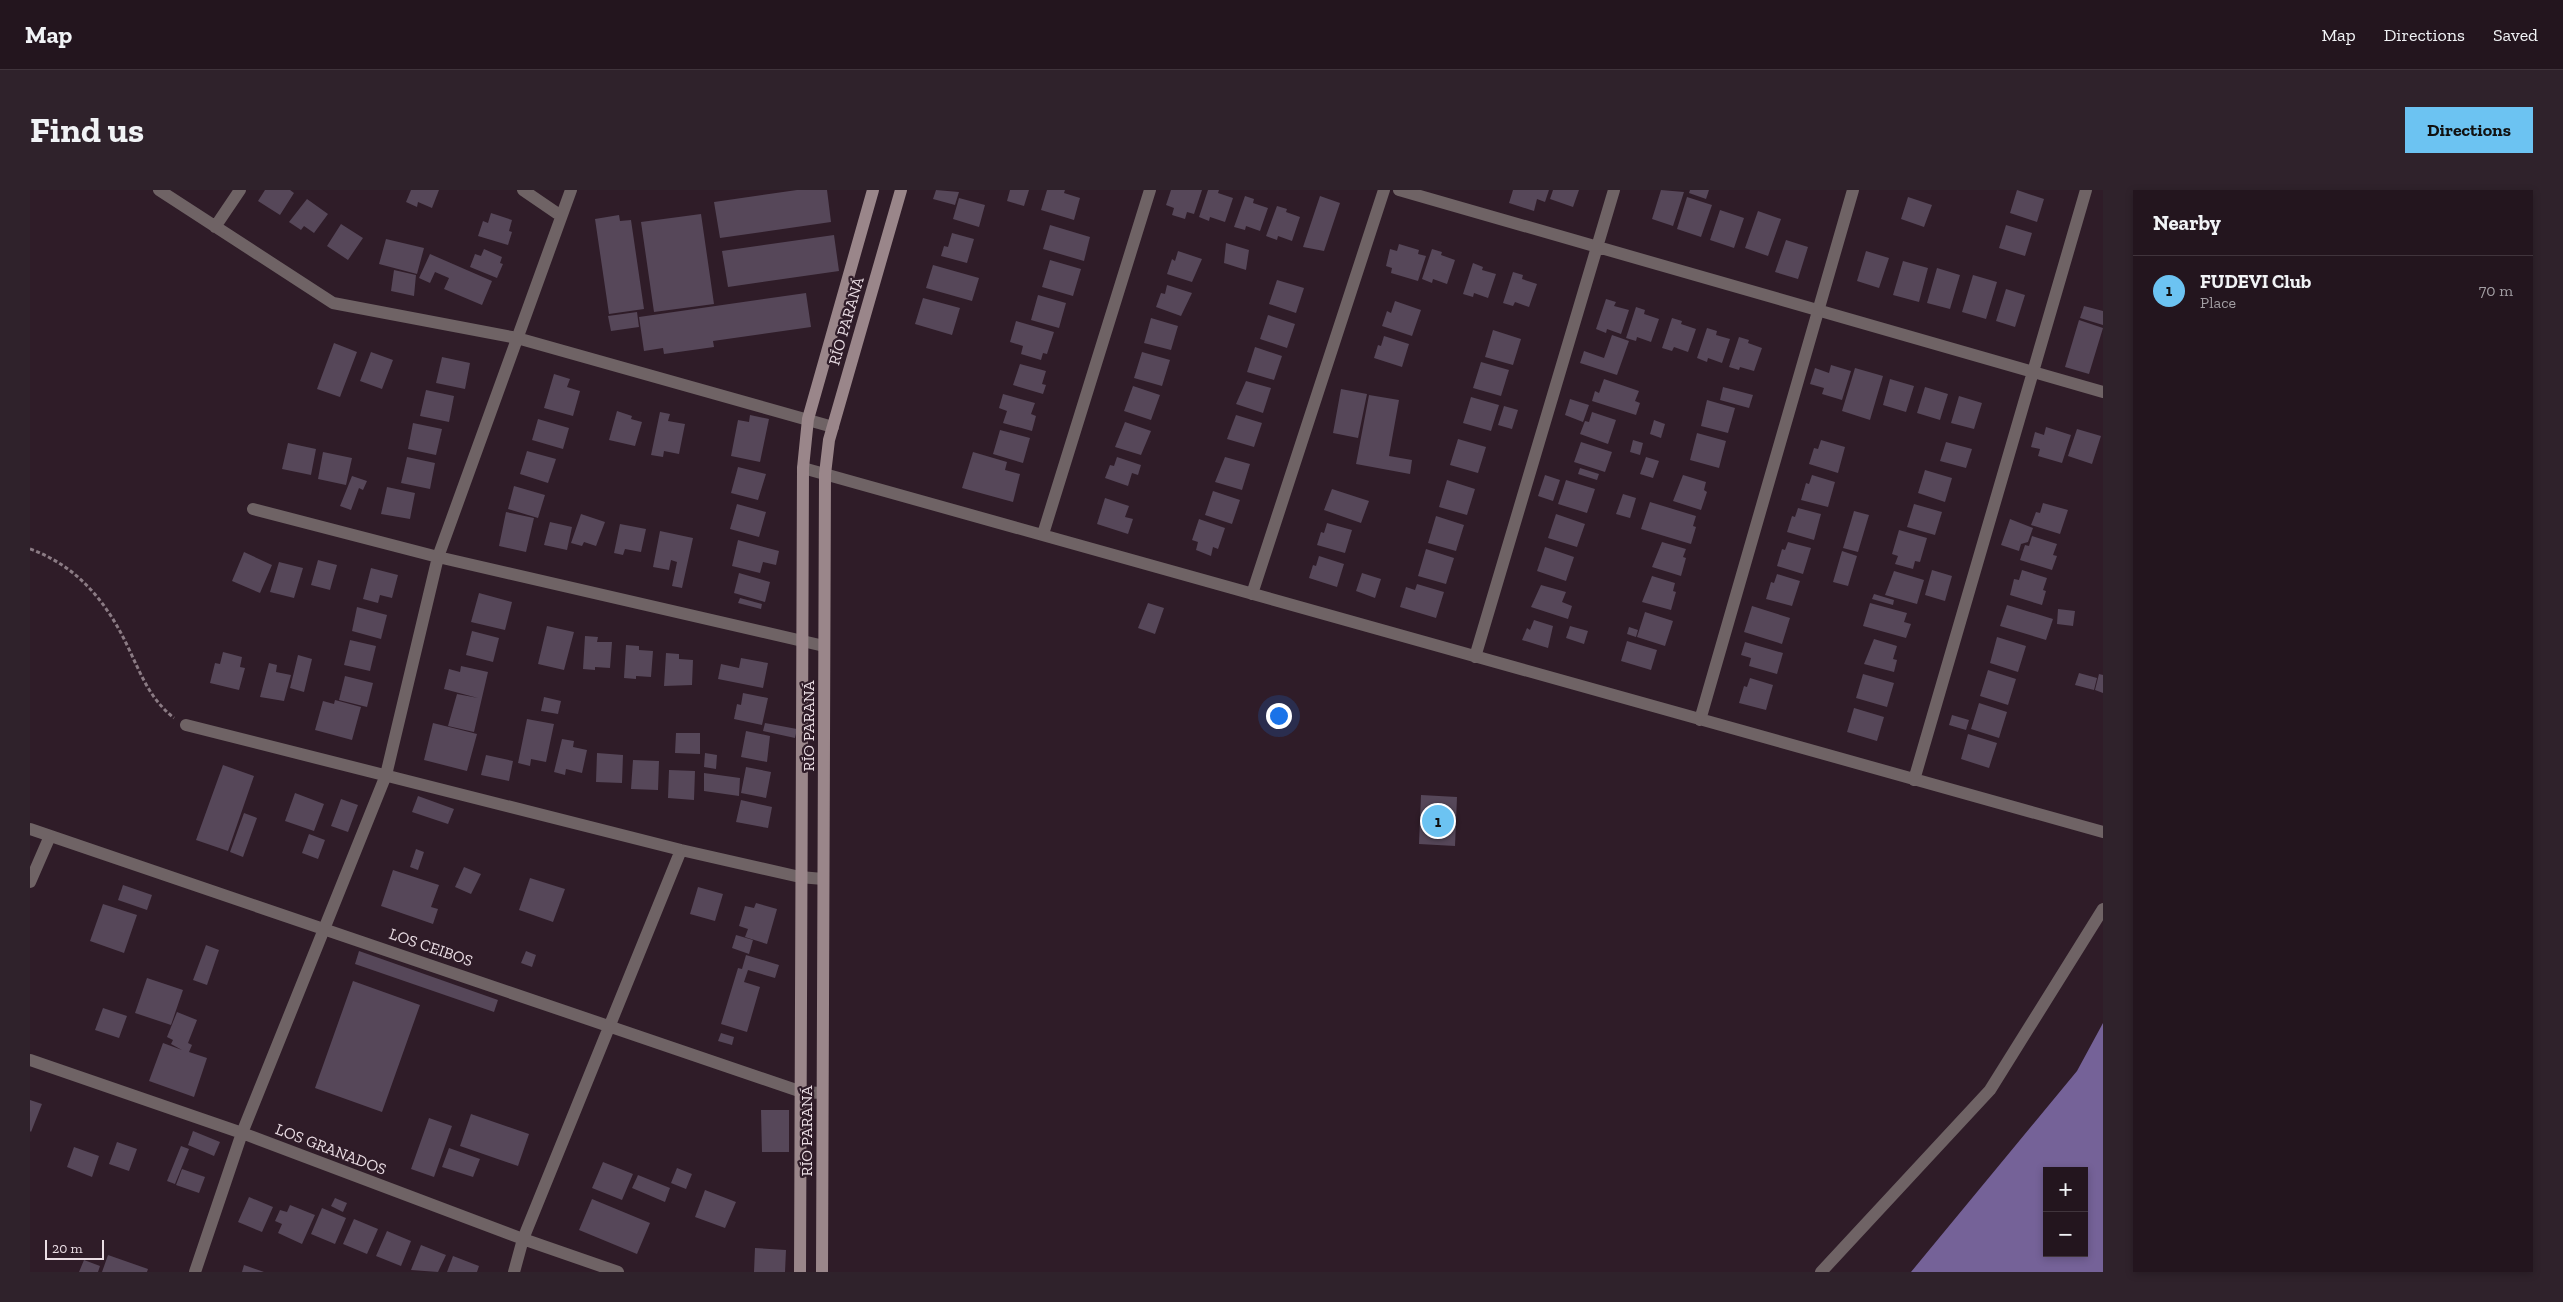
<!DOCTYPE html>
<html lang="en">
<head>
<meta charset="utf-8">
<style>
  :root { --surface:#23151e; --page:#2f222b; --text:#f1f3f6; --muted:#a39fa4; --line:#40343c; --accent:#6cc3f2 }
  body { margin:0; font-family:"Zilla Slab",serif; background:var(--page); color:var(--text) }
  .controls { position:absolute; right:15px; bottom:15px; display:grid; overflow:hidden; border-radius:0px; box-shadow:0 2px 8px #0003 }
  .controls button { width:45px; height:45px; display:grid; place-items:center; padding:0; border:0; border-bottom:1px solid var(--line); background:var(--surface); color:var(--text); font:25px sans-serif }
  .scale { position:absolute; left:15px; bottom:12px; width:59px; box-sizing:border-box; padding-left:5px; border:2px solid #eadde4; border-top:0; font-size:14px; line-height:18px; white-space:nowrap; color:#eadde4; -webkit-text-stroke:4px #2f1c28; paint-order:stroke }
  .you { position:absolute; left:1248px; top:525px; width:18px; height:18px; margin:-12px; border:4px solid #fff; border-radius:50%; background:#1a73e8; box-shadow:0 0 0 8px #1a73e833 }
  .badge { display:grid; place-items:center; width:32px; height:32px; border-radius:50%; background:var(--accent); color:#111; font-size:16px; font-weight:700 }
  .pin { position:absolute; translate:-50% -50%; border:2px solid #fff; box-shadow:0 1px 5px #0006 }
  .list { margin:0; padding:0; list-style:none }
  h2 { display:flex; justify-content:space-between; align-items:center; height:65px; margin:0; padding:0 20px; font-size:21px }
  h2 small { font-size:16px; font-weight:400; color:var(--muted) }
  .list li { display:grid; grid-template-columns:32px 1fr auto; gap:15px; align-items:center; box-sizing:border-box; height:70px; padding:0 20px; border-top:1px solid var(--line) }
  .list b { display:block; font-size:19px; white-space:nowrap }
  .list p { margin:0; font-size:16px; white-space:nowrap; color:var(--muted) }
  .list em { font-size:16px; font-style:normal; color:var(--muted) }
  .map { position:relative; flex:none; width:2073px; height:1082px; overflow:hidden; border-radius:0px }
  header { display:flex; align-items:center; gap:30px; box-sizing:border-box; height:70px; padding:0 25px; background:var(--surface); border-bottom:1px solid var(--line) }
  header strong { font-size:24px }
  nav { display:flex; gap:28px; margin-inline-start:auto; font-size:18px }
  .intro { display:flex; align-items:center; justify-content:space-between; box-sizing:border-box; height:120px; padding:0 30px }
  h1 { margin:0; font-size:35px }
  .button { padding:12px 22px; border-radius:0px; background:var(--accent); color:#111; font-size:18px; font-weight:700 }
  main { display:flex; gap:30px; padding:0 30px }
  aside { flex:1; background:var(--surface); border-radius:0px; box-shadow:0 2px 8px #0003 }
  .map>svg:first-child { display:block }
</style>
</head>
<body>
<header>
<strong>Map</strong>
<nav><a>Map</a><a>Directions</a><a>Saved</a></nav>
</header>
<div class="intro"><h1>Find us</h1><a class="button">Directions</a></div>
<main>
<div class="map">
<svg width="2073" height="1082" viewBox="0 0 2073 1082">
  <rect width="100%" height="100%" fill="#2f1c28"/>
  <path fill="#756298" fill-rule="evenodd" d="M2073 833V1082H1881L2047 881ZM2017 981H2054V1063H2017Z"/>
  <path fill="#564759" d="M235 0H260L264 3 250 25 228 11Z
    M381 0H409L402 18 388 12 387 17 376 12Z
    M767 0H797L801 32 690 48 684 12Z
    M906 0 929 2 925 15 903 9Z
    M980 0H999L994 16 977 11Z
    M1017 0H1035L1034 3 1050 8 1044 30 1011 20Z
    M1141 0H1172L1164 24 1157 22 1155 29 1142 25 1144 18 1136 15Z
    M1178 0H1189L1188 3 1203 8 1195 32 1180 27 1179 31 1169 27Z
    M1483 0H1519L1515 12 1507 9 1504 21 1479 13Z
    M1523 0H1549L1543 17 1520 9Z
    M1631 0 1654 2 1643 36 1622 29Z
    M1660 0H1679L1676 9 1659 3Z
    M1987 0 2014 9 2007 32 1980 23Z
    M1215 6 1224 9 1223 13 1238 18 1230 41 1216 36 1215 40 1204 37Z
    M1290 6 1310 13 1294 61 1273 57Z
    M1657 7 1682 15 1671 47 1647 39Z
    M1878 7 1902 15 1894 37 1871 29Z
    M929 8 955 15 949 37 923 29Z
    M277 9 298 24 284 43 274 36 271 40 259 32Z
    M1247 16 1257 19 1256 22 1270 27 1262 51 1248 46 1247 50 1236 46Z
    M1690 20 1714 28 1704 58 1680 50Z
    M1728 21 1751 29 1738 66 1715 58Z
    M461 23 482 30 479 41 482 42 478 55 448 46 453 31 458 33Z
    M671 24 684 114 624 122 611 32Z
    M589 25 590 31 601 30 614 119 579 124 565 29Z
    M311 34 333 48 318 70 297 56Z
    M1020 35 1060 47 1054 71 1013 59Z
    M1976 35 2002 43 1995 66 1969 58Z
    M922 43 944 49 937 73 911 66 914 56 918 57Z
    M804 45 809 81 698 97 692 61Z
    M356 49 394 58 387 84 349 74Z
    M1756 50 1778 57 1768 89 1745 82Z
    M1196 53 1219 60 1216 80 1194 73Z
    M1369 54 1389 60 1388 64 1396 66 1388 91 1361 83 1362 78 1356 76 1360 59 1367 61Z
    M454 59 472 67 470 73 473 74 467 88 440 77 445 64 451 66Z
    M1402 59 1412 62 1411 65 1425 70 1417 94 1403 89 1402 93 1392 89Z
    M1148 61 1172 69 1162 92 1137 84 1142 69 1145 71Z
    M1836 61 1859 68 1849 98 1827 91Z
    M400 64 462 91 452 115 414 99 419 88 405 82 400 93 389 88Z
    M1020 70 1051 79 1043 106 1012 97Z
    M1873 71 1898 78 1889 112 1863 105Z
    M1443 73 1453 77 1452 80 1466 84 1458 108 1444 103 1443 107 1433 104Z
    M903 75 949 88 942 111 896 98Z
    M1907 78 1930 85 1920 119 1897 113Z
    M364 80 386 85 384 106 361 101Z
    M1483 82 1493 85 1492 89 1507 94 1499 117 1485 112 1483 116 1473 113Z
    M1943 85 1967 92 1956 129 1932 122Z
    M1247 90 1274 98 1266 123 1239 114Z
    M1137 95 1162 103 1151 126 1126 117 1131 103 1135 104Z
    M1976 99 1995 105 1985 137 1966 131Z
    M776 103 781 137 683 151 684 157 634 164 633 158 614 161 609 127Z
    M1008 105 1036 113 1029 138 1001 130Z
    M893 108 930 118 922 145 885 134Z
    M1576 109 1586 112 1584 116 1599 120 1591 144 1577 139 1576 143 1566 139Z
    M1365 111 1391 120 1382 146 1352 136 1357 121 1361 123Z
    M2054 116 2073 121V135L2050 128Z
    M1606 117 1615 120 1614 124 1629 129 1621 152 1607 147 1606 151 1596 148Z
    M607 122 609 137 581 141 578 126Z
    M1238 125 1265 134 1257 158 1230 149Z
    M1121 128 1148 136 1141 160 1114 153Z
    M1642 128 1652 131 1651 134 1666 139 1658 162 1644 157 1642 161 1632 158Z
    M2049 130 2073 138 2059 184 2035 177Z
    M986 131 1024 142 1017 164 1013 163 1011 170 991 164 993 156 980 152Z
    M1677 138 1687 141 1686 145 1700 149 1692 173 1678 168 1677 172 1667 168Z
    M1463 140 1491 149 1483 175 1455 167Z
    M1582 145 1599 151 1587 185 1550 173 1554 161 1574 168Z
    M1354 146 1379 154 1372 177 1344 168 1348 155 1351 156Z
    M1709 147 1719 150 1718 153 1732 158 1724 181 1710 177 1709 180 1699 177Z
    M304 153 327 162 310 207 287 199Z
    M1225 157 1252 166 1244 190 1217 182Z
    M341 162 363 170 352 199 330 191Z
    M1112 162 1140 170 1132 196 1104 188Z
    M412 167 440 173 435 199 406 193Z
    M1451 172 1479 180 1471 206 1443 198Z
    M990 174 1016 181 1012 194 1016 195 1013 204 983 195Z
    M1801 175 1821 181 1812 210 1792 204 1794 198 1780 194 1785 178 1799 183Z
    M1825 178 1853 186 1840 230 1812 221Z
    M524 184 540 189 537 197 550 201 543 226 514 218Z
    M1574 189 1609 201 1605 211 1610 213 1606 225 1562 211 1565 201 1569 203Z
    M1860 189 1884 196 1876 222 1853 215Z
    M1216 191 1241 198 1233 223 1206 214Z
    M1103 196 1130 205 1121 230 1094 221Z
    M1693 197 1723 205 1719 218 1690 210Z
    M1895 197 1918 204 1910 230 1887 223Z
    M1311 199 1337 204 1328 248 1303 243Z
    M396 200 424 206 419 232 390 226Z
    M973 204 1005 213 1001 224 1006 226 1002 241 973 233 977 221 969 218Z
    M1339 205 1369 210 1359 266 1382 270 1380 284 1326 274Z
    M1929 206 1952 213 1944 239 1921 233Z
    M1441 207 1469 215 1461 241 1433 233Z
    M1540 209 1559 215 1553 232 1535 225Z
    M1677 210 1705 218 1698 243 1671 236Z
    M1474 216 1488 220 1482 239 1468 235Z
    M587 221 602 226 601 229 612 232 605 256 579 250Z
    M630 222 640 224 638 231 655 234 649 264 634 261 633 267 621 265Z
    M1562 222 1586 230 1578 254 1550 244 1555 231 1559 232Z
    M720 225 739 229 730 272 701 266 708 230 719 232Z
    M1206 225 1232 233 1224 257 1197 249Z
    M508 229 539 238 533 259 502 250Z
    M1624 230 1635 234 1631 248 1620 244Z
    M1095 232 1121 241 1111 265 1085 257Z
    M383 233 412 239 406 265 378 259Z
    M2016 237 2041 245 2032 273 2008 266 2010 259 2001 257 2005 242 2014 245Z
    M2047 239 2071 246 2062 274 2038 266Z
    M970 240 1000 248 993 273 963 264Z
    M1667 243 1696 251 1689 278 1660 270Z
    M1428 249 1456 257 1448 283 1420 275Z
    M1603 250 1613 253 1610 265 1600 262Z
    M1791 250 1815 257 1808 283 1779 274 1784 258 1788 259Z
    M1551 252 1582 262 1575 282 1544 272Z
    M1916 252 1942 259 1936 278 1910 271Z
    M258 253 286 259 281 285 252 279Z
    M497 261 526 269 518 293 490 284Z
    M293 262 322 268 316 295 288 289Z
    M943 262 977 272 975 280 990 284 983 312 932 298Z
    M377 267 405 273 400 299 371 293Z
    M1087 267 1111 275 1108 285 1102 283 1098 296 1075 288 1080 275 1084 276Z
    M1195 267 1220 274 1212 300 1185 292Z
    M1616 267 1629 271 1623 288 1610 284Z
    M708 277 736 284 728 310 701 303Z
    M1550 278 1569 284 1567 290 1548 284Z
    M1895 280 1922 288 1915 312 1888 303Z
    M1515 285 1530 290 1523 311 1508 306Z
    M1653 285 1676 292 1674 300 1677 302 1671 320 1643 311Z
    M1782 285 1805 292 1798 317 1771 310 1776 293 1779 294Z
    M322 286 337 291 333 300 329 298 321 320 310 316Z
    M1417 290 1445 299 1437 325 1409 317Z
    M1536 290 1565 299 1557 323 1528 314Z
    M484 296 515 305 508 328 478 319Z
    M357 297 385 303 380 329 351 324Z
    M1302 299 1339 311 1331 333 1294 320Z
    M1183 301 1210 310 1202 334 1175 325Z
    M1593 304 1606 308 1600 328 1586 324Z
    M1075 308 1099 316 1095 327 1103 329 1098 344 1067 334Z
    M1620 312 1666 326 1663 336 1666 337 1661 354 1611 339Z
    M2013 313 2038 320 2030 344 2001 335 2006 322 2010 323Z
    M707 314 736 322 729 347 700 339Z
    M1884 314 1912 322 1905 345 1877 337Z
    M1768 318 1791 324 1784 350 1757 342 1762 326 1765 327Z
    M1824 321 1839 325 1828 362 1813 358Z
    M476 322 504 328 496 362 469 356Z
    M551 324 575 332 566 356 554 352 552 356 541 353Z
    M1526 324 1555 334 1547 357 1518 348Z
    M1406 326 1434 335 1426 361 1398 353Z
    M1169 329 1195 338 1188 359 1183 357 1181 366 1166 360 1168 352 1162 350Z
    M1980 329 2003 338 1998 352 1991 354 1989 361 1971 355Z
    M520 332 542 337 537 360 514 355Z
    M1297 333 1322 340 1315 363 1287 355 1291 342 1294 343Z
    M590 334 616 339 611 362 595 359 593 365 584 363Z
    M1869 340 1897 348 1890 372 1885 371 1883 379 1865 374 1868 366 1862 364Z
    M630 341 663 348 652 398 642 396 647 372 641 370 639 380 623 377Z
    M2002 346 2027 354 2023 365 2027 366 2022 380 1990 370 1995 355 1999 356Z
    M708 350 749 361 746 375 733 372 730 383 702 376Z
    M1632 352 1656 359 1653 367 1656 368 1651 386 1622 377Z
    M1758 352 1781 358 1773 384 1747 376 1752 359 1755 360Z
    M1515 357 1544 367 1536 391 1507 381Z
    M1396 359 1424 368 1416 394 1388 386Z
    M1812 361 1827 366 1818 396 1803 392Z
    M214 362 242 375 230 403 202 391Z
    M1289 366 1314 374 1307 397 1279 388 1283 375 1286 376Z
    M288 370 307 375 300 400 281 395Z
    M249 372 273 378 264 408 240 402Z
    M341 378 368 385 362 408 350 405 348 413 333 409Z
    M1902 380 1922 386 1915 411 1895 405Z
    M1992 380 2017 388 2013 400 2016 401 2012 415 1980 405 1984 389 1989 390Z
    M1864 381 1894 390 1887 414 1855 405Z
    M709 383 740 392 735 412 704 403Z
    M1332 383 1351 389 1345 408 1326 401Z
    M1747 384 1770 391 1762 416 1736 409 1741 392 1744 393Z
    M1622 386 1645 393 1643 401 1646 402 1641 420 1612 412Z
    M1387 394 1414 402 1406 428 1370 417 1376 397 1385 400Z
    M1511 395 1536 402 1532 412 1542 416 1538 429 1501 417Z
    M449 403 482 412 475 440 441 432Z
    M1844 404 1864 410 1863 415 1842 409Z
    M710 408 732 414 731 419 708 413Z
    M1118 413 1134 418 1125 444 1108 438Z
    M1840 413 1877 423 1874 432 1881 434 1876 448 1833 436Z
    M1977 415 2023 429 2016 450 1970 436Z
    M1722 416 1760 428 1752 454 1714 442Z
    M327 417 357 425 351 449 322 441Z
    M2028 419 2045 421 2043 436 2027 434Z
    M1615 422 1643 431 1635 456 1607 447Z
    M1504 430 1523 436 1518 458 1492 450 1497 438 1500 440Z
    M517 436 544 442 534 480 508 474Z
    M1540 436 1558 441 1554 454 1536 448Z
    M1599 437 1608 440 1606 447 1597 444Z
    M442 441 469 448 463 472 436 465Z
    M555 446 568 447 567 452H582L580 478 565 477V480L553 479Z
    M1967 447 1996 456 1988 482 1960 473Z
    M1844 449 1867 456 1863 469 1867 470 1864 482 1834 474Z
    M320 450 346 456 340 481 314 475Z
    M1597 451 1627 460 1621 480 1591 471Z
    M1715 452 1753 463 1747 484 1719 476 1721 468 1711 465Z
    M596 455 609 456V460L623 461 621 487 606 486V489L594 488Z
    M193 462 212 467 210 477 215 478 209 500 180 493 185 473 190 474Z
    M636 463 649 464V469L663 470 662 495 634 496Z
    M268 465 282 469 274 502 260 498Z
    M711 468 738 473 733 498 688 489 691 474 709 478Z
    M239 473 247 475 246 482 261 485 254 511 230 507Z
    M431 476 458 482 444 542 418 536 427 504 448 508 414 499 419 479 430 482Z
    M1958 480 1986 489 1978 515 1950 506Z
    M2049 483 2067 488 2064 500 2045 495Z
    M1833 484 1864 493 1857 517 1826 508Z
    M2069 484 2073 485V503L2065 500Z
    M315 486 343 493 337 517 309 510Z
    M1720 488 1743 495 1736 520 1709 513 1714 496 1717 497Z
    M713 503 738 508 732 535 704 529 707 514 711 515Z
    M514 507 531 511 528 524 511 521Z
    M305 510 331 517 322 550 285 540 293 511 304 514Z
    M1949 513 1977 522 1969 548 1941 539Z
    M1824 518 1854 527 1847 551 1817 542Z
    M1922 525 1939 530 1936 540 1919 535Z
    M497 529 524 534 516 572 501 569 500 576 488 573Z
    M403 533 447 544 437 581 394 570Z
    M735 533 767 539 765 548 733 541Z
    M716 541 740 546 737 572 711 567Z
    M646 543H670V564L645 563Z
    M1938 544 1967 553 1959 578 1931 569Z
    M532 549 544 551 543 557 557 560 552 583 536 579 535 585 524 582Z
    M567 563 593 565 592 593 566 592Z
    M675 563 687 565 686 579 674 577Z
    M456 565 483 571 479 591 451 585Z
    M603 570 629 571 628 600 601 599Z
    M193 575 224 586 198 661 166 650Z
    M716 577 741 582 736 608 711 603Z
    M639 580 665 581 664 610 638 608Z
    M674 583 710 588 709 606 674 601Z
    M265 603 294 614 284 641 255 631Z
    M1391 605 1427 607 1425 656 1389 654Z
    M388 606 424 619 418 634 382 622Z
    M311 609 328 615 318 642 301 636Z
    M711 610 742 617 738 638 706 632Z
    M214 623 227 628 213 667 200 662Z
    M279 644 295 650 288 669 272 663Z
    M386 659 394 662 388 680 380 677Z
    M434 677 451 684 441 704 425 697Z
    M363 680 409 695 401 717 408 719 403 734 351 716Z
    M500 688 535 699 523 732 489 720Z
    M93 695 122 705 117 720 88 710Z
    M668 697 693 704 685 731 660 724Z
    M726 713 747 719 737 754 715 747 718 739 709 736 715 716 724 718Z
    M73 714 107 725 94 763 60 751Z
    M706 745 723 750 719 764 702 758Z
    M176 755 189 760 177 795 163 790Z
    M329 761 468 810 464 822 325 774Z
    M496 761 506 765 502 777 491 773Z
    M716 765 749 775 745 788 718 780 714 792 730 797 717 842 691 834 708 778 712 779Z
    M117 788 153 800 141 835 105 823Z
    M323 791 390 815 352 922 285 898Z
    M73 818 97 826 89 848 65 840Z
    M147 822 167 830 158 853 162 855 159 862 177 868 164 907 119 891 133 853 152 860 141 854 143 850 137 847Z
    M691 843 704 847 702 855 688 851Z
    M0 910 12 914 1 942 0 941Z
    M731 920H759V962H732Z
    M441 924 499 944 488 976 430 956Z
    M399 928 422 936 404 987 381 979Z
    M163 941 190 952 184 966 158 955Z
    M87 952 107 959 99 981 79 974Z
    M151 956 159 959 145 994 137 991Z
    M44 957 69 966 62 987 37 977Z
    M419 958 450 969 443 987 412 977Z
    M573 972 603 984 592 1010 562 998Z
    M647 978 662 984 656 999 641 993Z
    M152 979 175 987 169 1003 146 995Z
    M608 985 640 998 635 1012 602 998Z
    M675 1000 706 1012 695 1038 665 1027Z
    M219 1007 243 1017 232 1042 208 1032Z
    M305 1008 317 1013 313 1022 301 1016Z
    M562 1009 620 1033 607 1064 549 1040Z
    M260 1015 285 1025 272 1054 248 1043 252 1034 245 1031 250 1020 257 1022Z
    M292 1018 316 1028 305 1054 281 1044Z
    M324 1029 348 1039 337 1064 313 1054Z
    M357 1041 381 1051 371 1076 346 1066Z
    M391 1055 416 1065 408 1082 381 1080Z
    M725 1058 756 1060 755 1082H724Z
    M78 1065 118 1079 117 1082H72Z
    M423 1066 449 1076 447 1082H417Z
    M54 1070 70 1076 68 1082H49Z
    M214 1075 234 1082H212Z"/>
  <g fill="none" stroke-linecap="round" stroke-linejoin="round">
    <path stroke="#8b7b84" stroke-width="3" stroke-dasharray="4 2.5" stroke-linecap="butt" d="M0 359C47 376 76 411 97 455 111 484 119 508 144 528"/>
    <path stroke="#6f6365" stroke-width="12" d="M129 0 303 113 487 148 803 237
      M493 0 531 26
      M1369 0 2073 202
      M185 37 210 0
      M773 278 2073 642
      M223 319 408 367 794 456
      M1013 344 1120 0
      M1222 404 1354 0
      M1445 467 1584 0
      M1670 530 1823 0
      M156 535 651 660 770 687 793 689
      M1884 590 2056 0
      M0 639 772 902 792 903
      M0 692 20 646
      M0 870 212 943 493 1049 588 1082
      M165 1082 212 943 356 585 408 367 541 0
      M484 1082 493 1049 651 660
      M1791 1082 1960 900 2073 719"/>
    <path stroke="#9a868a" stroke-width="12" d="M770 1082 773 278 778 229 843 0
      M792 1082 795 284 799 250 871 0"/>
  </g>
  <g text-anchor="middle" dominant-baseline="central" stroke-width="4.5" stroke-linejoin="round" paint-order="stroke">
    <g font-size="16" fill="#eadde4" stroke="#2f1c28">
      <text transform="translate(816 131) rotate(-74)">RÍO PARANÁ</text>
      <text transform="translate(778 536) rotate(-90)">RÍO PARANÁ</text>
      <text transform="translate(401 757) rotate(19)">LOS CEIBOS</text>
      <text transform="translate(776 941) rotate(-90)">RÍO PARANÁ</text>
      <text transform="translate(301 959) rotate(21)">LOS GRANADOS</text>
    </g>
  </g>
</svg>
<div class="controls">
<button>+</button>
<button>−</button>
</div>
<div class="scale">20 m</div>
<div class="you"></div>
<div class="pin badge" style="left:1408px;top:631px">1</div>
</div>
<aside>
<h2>Nearby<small></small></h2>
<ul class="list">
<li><span class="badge">1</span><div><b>FUDEVI Club</b><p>Place</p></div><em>70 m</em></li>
</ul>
</aside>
</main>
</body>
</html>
